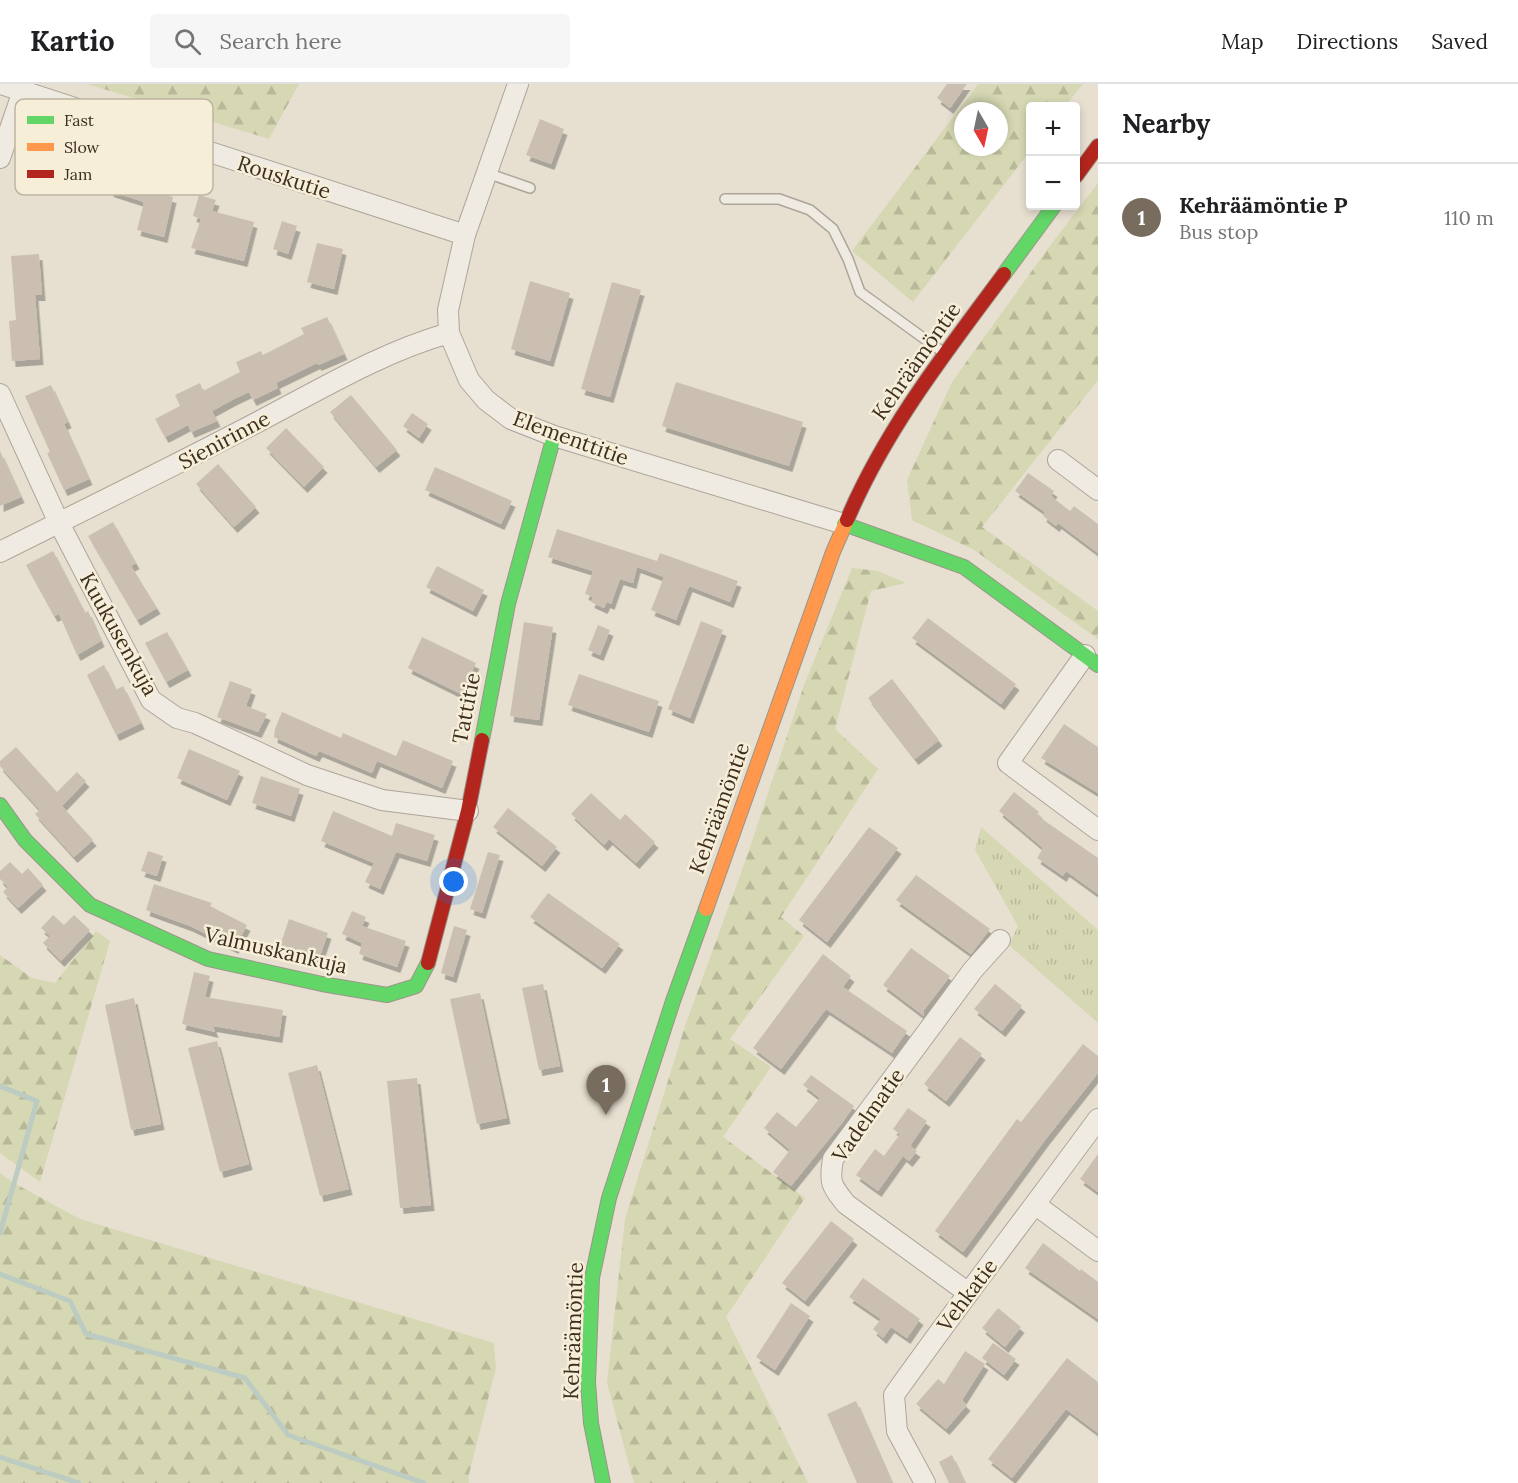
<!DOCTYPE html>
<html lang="en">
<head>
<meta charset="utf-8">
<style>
  :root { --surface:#fff; --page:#f6f6f6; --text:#202124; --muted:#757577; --line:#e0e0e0; --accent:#786c5e }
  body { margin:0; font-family:Lora,serif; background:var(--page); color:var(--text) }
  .controls { position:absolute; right:18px; top:18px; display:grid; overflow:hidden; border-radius:6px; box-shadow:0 3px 9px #0003 }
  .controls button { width:54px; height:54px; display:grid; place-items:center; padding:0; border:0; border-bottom:2px solid var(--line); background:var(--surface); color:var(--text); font:30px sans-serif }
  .compass { position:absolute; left:954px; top:18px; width:54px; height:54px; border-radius:50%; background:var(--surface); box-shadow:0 3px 9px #0003; rotate:171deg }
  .you { position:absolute; left:454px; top:798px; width:21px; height:21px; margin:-15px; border:4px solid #fff; border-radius:50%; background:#1a73e8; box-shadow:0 0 0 9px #1a73e833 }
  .badge { display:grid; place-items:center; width:39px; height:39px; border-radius:50%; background:var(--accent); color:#fff; font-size:20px; font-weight:700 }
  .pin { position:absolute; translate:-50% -50px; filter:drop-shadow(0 2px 3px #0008) }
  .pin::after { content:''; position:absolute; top:32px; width:21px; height:18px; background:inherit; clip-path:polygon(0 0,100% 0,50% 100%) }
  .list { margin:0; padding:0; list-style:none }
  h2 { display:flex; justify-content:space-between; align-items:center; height:78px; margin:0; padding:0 24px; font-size:26px }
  h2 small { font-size:20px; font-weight:400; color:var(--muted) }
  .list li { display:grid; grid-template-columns:39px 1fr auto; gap:18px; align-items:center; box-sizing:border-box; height:108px; padding:0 24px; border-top:2px solid var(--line) }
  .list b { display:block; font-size:22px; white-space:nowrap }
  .list p { margin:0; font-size:20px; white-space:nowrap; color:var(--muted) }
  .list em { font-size:20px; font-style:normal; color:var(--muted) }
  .icon { flex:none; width:33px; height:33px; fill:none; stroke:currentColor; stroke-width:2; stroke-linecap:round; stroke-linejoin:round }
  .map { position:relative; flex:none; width:1098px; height:1399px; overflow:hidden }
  header { display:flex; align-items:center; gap:36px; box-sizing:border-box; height:84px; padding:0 30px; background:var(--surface); border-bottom:2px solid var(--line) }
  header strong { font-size:28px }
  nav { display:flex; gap:33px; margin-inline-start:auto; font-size:21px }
  .search { width:420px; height:54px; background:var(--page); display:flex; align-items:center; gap:15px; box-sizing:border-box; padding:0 21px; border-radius:6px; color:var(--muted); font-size:22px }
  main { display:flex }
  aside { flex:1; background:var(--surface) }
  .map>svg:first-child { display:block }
</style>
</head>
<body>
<header>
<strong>Kartio</strong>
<div class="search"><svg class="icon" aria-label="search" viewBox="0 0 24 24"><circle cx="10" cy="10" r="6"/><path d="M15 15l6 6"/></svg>Search here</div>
<nav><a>Map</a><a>Directions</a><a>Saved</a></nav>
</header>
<main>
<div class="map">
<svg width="1098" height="1399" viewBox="0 0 1098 1399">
  <defs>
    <pattern id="forest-firs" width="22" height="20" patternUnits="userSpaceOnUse" patternTransform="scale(1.5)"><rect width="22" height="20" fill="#d6d7b3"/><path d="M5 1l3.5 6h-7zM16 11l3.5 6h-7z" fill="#b9b99a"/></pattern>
    <pattern id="park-tufts" width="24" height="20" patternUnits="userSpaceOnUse" patternTransform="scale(1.5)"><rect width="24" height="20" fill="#d6d7b3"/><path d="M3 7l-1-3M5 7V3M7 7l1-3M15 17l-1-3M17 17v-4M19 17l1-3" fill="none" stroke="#b9b99a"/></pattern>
    <filter id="shadow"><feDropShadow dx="3.5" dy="6" stdDeviation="0" flood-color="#0004"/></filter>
  </defs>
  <rect width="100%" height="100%" fill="#e7e0d1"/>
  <path fill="url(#forest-firs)" fill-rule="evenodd" d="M87 0H299L269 55Z
    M978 0H1083L1065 22H1030V67L913 218 852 167ZM963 27H999V63H963Z
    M1098 99V296L982 443 1098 527V555L974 466 912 436 907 396 952 298 1049 163Z
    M852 484 878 487 906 499 871 507 835 645 878 685 781 833 804 852 730 955 771 983 723 1053 805 1114 726 1233 808 1399H634L607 1299 625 1135 685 942 746 775 804 601Z
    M96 847 110 857 40 1098 0 1069V871L32 894 55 899Z
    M0 1089 14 1099 80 1135 494 1259 496 1284 468 1394 469 1399H0Z"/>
  <path fill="url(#park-tufts)" d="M981 743 1098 846V939L1009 861 1018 842 975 766Z"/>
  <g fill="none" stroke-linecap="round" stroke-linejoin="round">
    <path stroke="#bcccc2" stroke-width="5" d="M0 1002 37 1017 0 1149
      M0 1190 70 1217 86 1250 245 1294 288 1351 424 1399
      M0 1373 79 1399"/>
  </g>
  <path fill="#cbbfb2" filter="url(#shadow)" d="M947 0H967L950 24 937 14Z
    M540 35 564 45 551 80 526 71Z
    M117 85 133 90 130 102 173 113 164 153 137 146 144 118 110 107Z
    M199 111 216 116 212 127 254 138 244 177 191 164 201 135 193 132Z
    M282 137 297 142 288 170 273 165Z
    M317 159 343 165 334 205 307 198Z
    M39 170 42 211H35L40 275 12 277 9 237 16 236 11 172Z
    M530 197 570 209 550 277 511 265Z
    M612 198 641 206 610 313 581 305Z
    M327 233 344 270 318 281 317 279 276 299 278 304 253 316 249 308 234 315 212 327 217 337 191 348 188 341 165 353 155 335 180 322 175 311 200 299 203 307 240 288 236 278 261 267 263 271 304 250 301 244Z
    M676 298 803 338 789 382 662 342Z
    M51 301 68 338 64 340 89 395 64 406 47 369 50 368 25 312Z
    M351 311 397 366 376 383 330 328Z
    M412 329 428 340 419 354 403 342Z
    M286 344 324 383 304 403 266 364Z
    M0 367 21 413 0 422Z
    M218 380 256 423 234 443 196 400Z
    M435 383 512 417 501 440 425 406Z
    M1028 389 1054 407 1051 412 1070 427 1074 422 1098 440V469L1058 439 1056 442 1043 432 1045 428 1015 407Z
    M113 438 136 479 131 482 157 524 137 536 88 452Z
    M557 445 657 477 660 469 738 497 730 518 689 502 676 536 651 526 664 493 637 483 633 499 620 495 611 520 607 518 604 524 591 518 593 513 585 510 593 487 548 473Z
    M53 467 85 529 88 527 101 557 77 571 59 530 54 532 26 481Z
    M437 482 484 506 473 527 426 503Z
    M928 534 1016 600 1001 620 912 554Z
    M701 537 723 546 690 634 668 625Z
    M524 538 553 543 539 636 510 632Z
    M598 541 610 546 600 571 588 566Z
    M167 548 188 586 166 598 145 559Z
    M422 553 476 579 461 610 408 584Z
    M104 581 116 606 123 602 141 639 116 651 87 591Z
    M579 590 659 617 649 648 568 621Z
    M892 595 939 656 915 675 868 614Z
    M230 597 252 605 246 622 267 630 258 648 217 633Z
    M282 628 341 654 343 649 396 672 403 656 453 677 442 704 377 677 372 689 319 667 316 672 274 653 275 645Z
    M1064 640 1098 663V709L1041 674Z
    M16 663 57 708 77 688 86 697 62 722 93 756 74 773 35 730 40 726 0 682V677Z
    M189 665 240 687 227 716 177 694Z
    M261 692 300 705 291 732 252 719Z
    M1014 708 1039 728 1037 730 1045 737 1098 774V810L1066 787 1063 792 1037 774 1043 764 999 727Z
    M591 709 620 736 625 730 655 758 636 779 609 755 604 761 571 730Z
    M508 724 557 763 542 782 493 743Z
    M333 727 392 752 396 739 435 751 427 777 396 768 380 805 365 798 374 779 321 757Z
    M869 743 898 764 827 858 799 836Z
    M148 767 163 772 157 792 141 787Z
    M488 768 500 771 482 829 470 825Z
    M10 778 22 790 28 784 43 801 18 824 3 808 8 803 0 795V787Z
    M916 791 990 845 971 870 896 816Z
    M154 800 212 819 210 822 247 841 235 864 190 842 146 826Z
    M548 809 620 860 602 884 530 833Z
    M352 827 366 833 362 842 406 857 397 883 359 870 362 859 342 850Z
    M53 831 64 841 74 831 90 846 61 877 43 859 50 852 41 844Z
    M289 835 328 849 319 875 280 862Z
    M454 842 467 846 453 893 441 889Z
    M911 864 950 892 924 926V932L883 901Z
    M823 870 851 892 843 903 907 947 892 969 826 925 781 985 753 964Z
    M194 888 210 892 205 913 283 926 279 953 213 942 215 948 182 940Z
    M543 900 560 982 539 986 522 904Z
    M995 900 1022 922 1002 947 974 925Z
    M480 909 507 1034 477 1040 450 915Z
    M134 914 161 1040 131 1046 105 921Z
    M960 953 982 970 946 1017 924 1000Z
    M217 957 249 1080 220 1088 188 964Z
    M1083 960 1098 972V989L1045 1056 963 1168 935 1147 1017 1035 1021 1038Z
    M317 981 349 1105 320 1112 288 989Z
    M811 991 854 1022 842 1039 791 1102 773 1088 790 1066 764 1044 777 1028 796 1043 820 1014 803 1001Z
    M417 994 431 1121 400 1124 387 997Z
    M908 1024 927 1037 910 1062 917 1067 909 1077 903 1072 878 1107 856 1091 875 1065 884 1072 900 1050 893 1045Z
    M1098 1070V1108L1080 1095Z
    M831 1137 854 1155 805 1217 782 1199Z
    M1043 1159 1080 1187 1081 1185 1098 1198V1235L1025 1184Z
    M863 1194 920 1235 907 1254 891 1243 883 1254 873 1245 881 1235 849 1213Z
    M791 1219 810 1232 775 1286 756 1273Z
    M998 1224 1021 1243 1005 1263 982 1244Z
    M993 1259 1016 1275 1004 1291 982 1274Z
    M965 1267 985 1280 962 1316 967 1321 946 1345 916 1320 938 1295 944 1300Z
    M1067 1274 1098 1298V1349L1066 1325 1012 1394 988 1375Z
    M856 1317 892 1399H857L827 1330Z
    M952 1371 965 1399H949L939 1378Z"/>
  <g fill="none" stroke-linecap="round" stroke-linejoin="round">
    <g stroke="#ada599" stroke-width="12">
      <path id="lane" d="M487 89 530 104
        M725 115H779L810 126 833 145 848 175 860 208 944 269"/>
    </g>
    <g stroke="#ada599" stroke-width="22">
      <path id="street" d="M1 0 465 151
        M518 0 465 151 448 226 449 249 469 296 486 316 511 335 554 352 844 440
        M0 74 23 7
        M0 310 59 439 151 616 177 634 195 639 307 691 382 716 468 727
        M1058 376 1098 406
        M0 468C84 426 168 385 252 341 316 308 379 269 449 249
        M1085 571 1008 679 1098 746
        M1036 1121 1098 1167
        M967 1208 846 1120C831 1101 829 1099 833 1075L973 886 1000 856
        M925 1399 897 1347 894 1311C960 1218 1030 1128 1098 1035"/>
    </g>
    <g stroke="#9c958a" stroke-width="16">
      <path id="fast" d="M1004 190 1054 122
        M844 440 964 483 1098 581
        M482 656 508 520 554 352
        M0 721 25 756 90 821 208 875 322 900 387 911 416 902 428 879
        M603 1399 591 1339 588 1298 592 1194 609 1114 673 917 706 825"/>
    </g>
    <g stroke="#9c958a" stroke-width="16">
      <path id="slow" d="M706 825 833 468 847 436"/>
    </g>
    <g stroke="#9c958a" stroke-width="16">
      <path id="jam" d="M1076 92 1098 62
        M847 436C885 346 946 268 1004 190
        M428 879 468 727 482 656"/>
    </g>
    <use href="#lane" stroke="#efebe3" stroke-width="9"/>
    <use href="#street" stroke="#efebe3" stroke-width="20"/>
    <use href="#fast" stroke="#63d668" stroke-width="14"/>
    <use href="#slow" stroke="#ff974d" stroke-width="14"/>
    <use href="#jam" stroke="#b3261e" stroke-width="14"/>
  </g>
  <g text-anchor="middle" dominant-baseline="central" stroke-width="5" stroke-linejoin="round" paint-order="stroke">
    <g font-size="21" fill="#3d2e20" stroke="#f7eed8">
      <text transform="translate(284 93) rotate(18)">Rouskutie</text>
      <text transform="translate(916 277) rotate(-55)">Kehräämöntie</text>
      <text transform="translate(571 354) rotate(20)">Elementtitie</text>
      <text transform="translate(224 356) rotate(-28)">Sienirinne</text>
      <text transform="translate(119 550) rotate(61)">Kuukusenkuja</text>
      <text transform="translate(466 624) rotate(-79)">Tattitie</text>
      <text transform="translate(719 724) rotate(-70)">Kehräämöntie</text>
      <text transform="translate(276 866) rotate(13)">Valmuskankuja</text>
      <text transform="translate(868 1031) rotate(-55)">Vadelmatie</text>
      <text transform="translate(967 1211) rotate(-53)">Vehkatie</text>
      <text transform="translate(573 1247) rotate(-88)">Kehräämöntie</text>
    </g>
  </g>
  <rect x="15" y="15" width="198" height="96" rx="9" fill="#f7eed8" stroke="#bfb4a1" stroke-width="1.5"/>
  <rect x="27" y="32" width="27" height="8" fill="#63d668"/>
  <rect x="27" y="59" width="27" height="8" fill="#ff974d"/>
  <rect x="27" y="86" width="27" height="8" fill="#b3261e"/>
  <g font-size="16" fill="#3d2e20">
    <text x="64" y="42">Fast</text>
    <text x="64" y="69">Slow</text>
    <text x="64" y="96">Jam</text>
  </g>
</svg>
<div class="controls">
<button>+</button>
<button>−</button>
</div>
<svg class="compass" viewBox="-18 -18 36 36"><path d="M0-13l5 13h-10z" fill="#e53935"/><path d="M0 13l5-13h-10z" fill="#757577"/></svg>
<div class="you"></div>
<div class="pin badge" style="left:606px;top:1031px">1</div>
</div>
<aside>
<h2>Nearby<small></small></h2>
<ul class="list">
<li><span class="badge">1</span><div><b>Kehräämöntie P</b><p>Bus stop</p></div><em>110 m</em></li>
</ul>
</aside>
</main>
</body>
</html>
